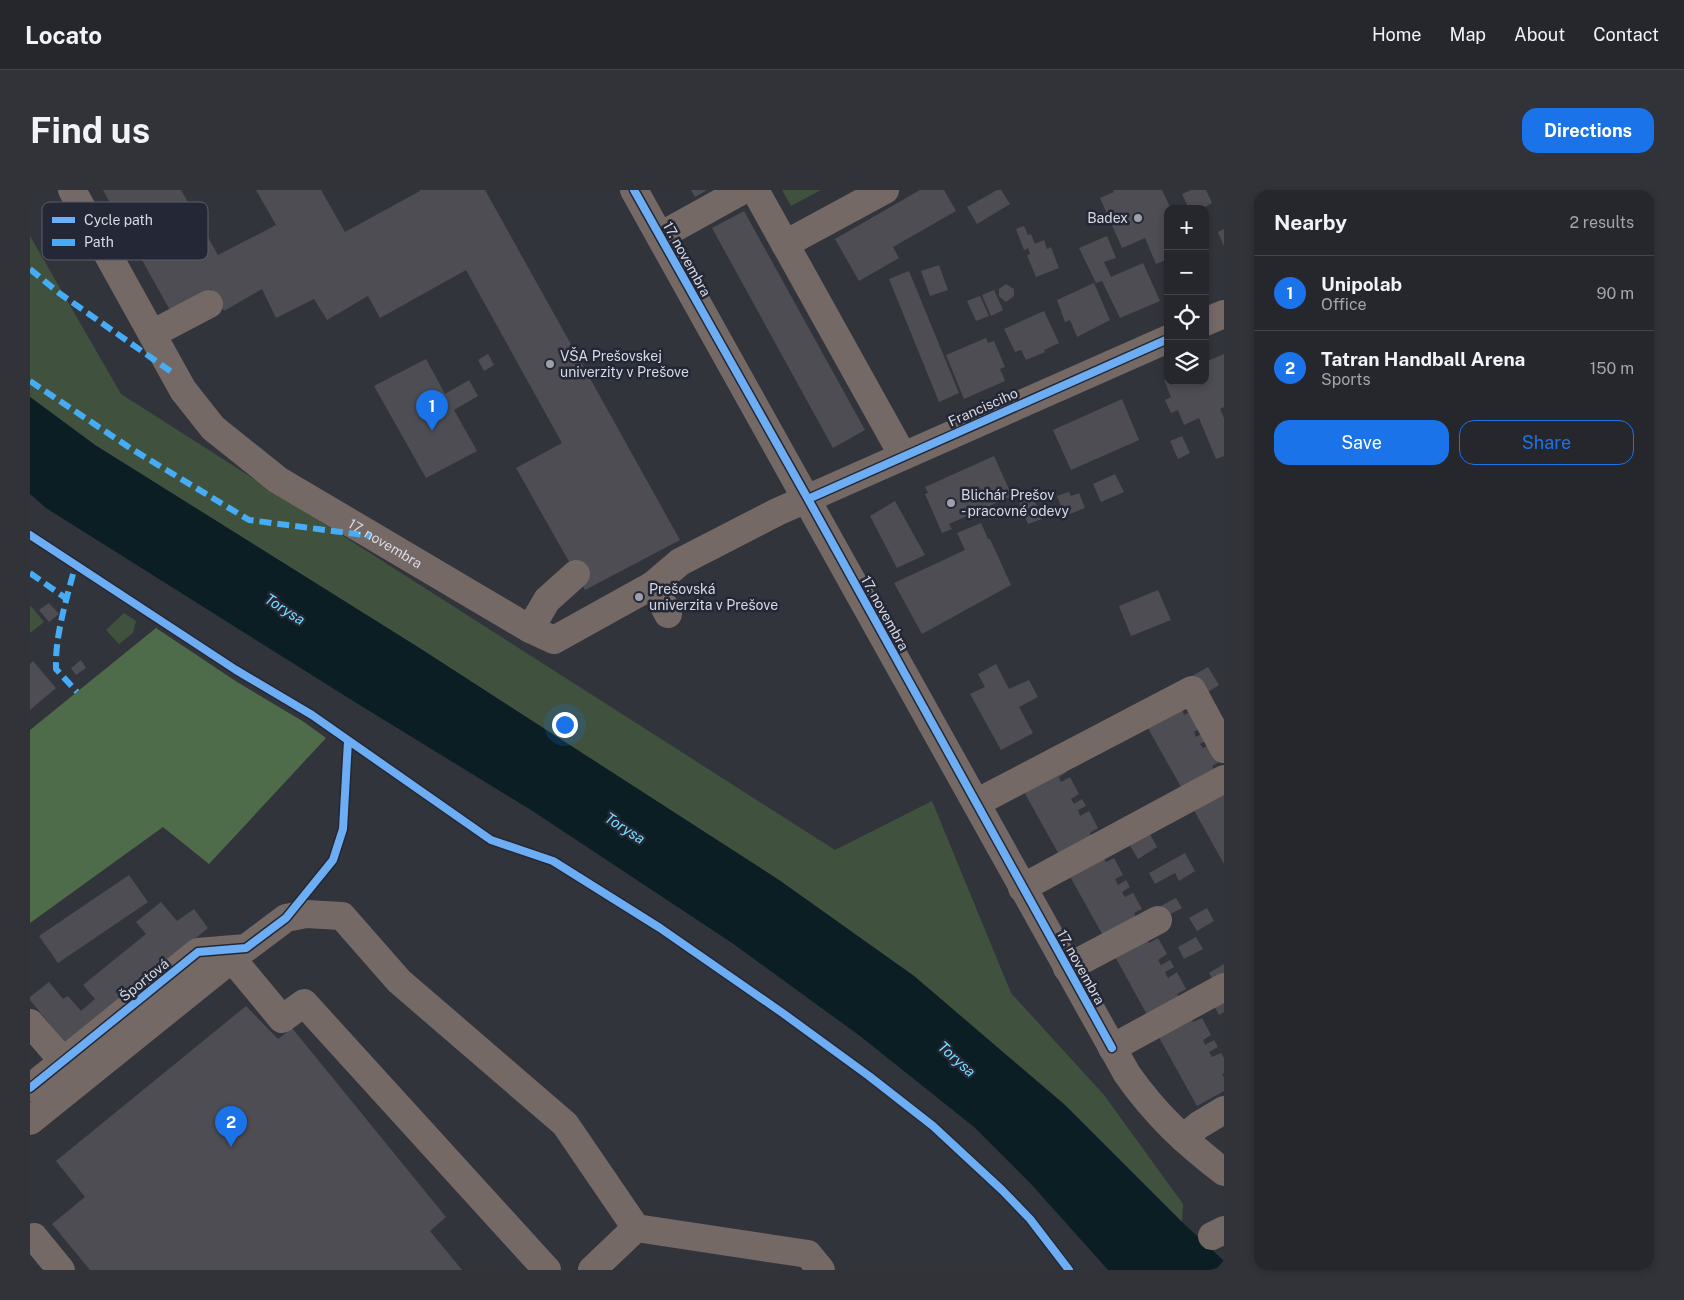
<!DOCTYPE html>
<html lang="en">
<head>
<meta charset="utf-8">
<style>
  :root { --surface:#26272d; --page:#323339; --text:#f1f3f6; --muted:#a4a5aa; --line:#424449; --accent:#1a73e8 }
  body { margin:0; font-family:"Public Sans",sans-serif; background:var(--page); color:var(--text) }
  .controls { position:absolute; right:15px; top:15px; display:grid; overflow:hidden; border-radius:10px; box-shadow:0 2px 8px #0003 }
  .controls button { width:45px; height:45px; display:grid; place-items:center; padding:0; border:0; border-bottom:1px solid var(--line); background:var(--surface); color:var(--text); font:25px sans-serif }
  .you { position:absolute; left:534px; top:534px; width:18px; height:18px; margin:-12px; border:4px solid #fff; border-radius:50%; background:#1a73e8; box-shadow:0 0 0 8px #1a73e833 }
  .badge { display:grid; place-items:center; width:32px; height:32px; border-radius:50%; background:var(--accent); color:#fff; font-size:16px; font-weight:700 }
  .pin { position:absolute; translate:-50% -41px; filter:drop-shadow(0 1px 2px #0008) }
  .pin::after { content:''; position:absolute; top:26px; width:18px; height:15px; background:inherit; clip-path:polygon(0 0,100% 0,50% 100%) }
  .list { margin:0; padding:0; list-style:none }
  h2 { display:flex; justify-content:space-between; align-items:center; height:65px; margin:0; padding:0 20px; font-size:21px }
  h2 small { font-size:16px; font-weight:400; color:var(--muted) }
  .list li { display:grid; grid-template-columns:32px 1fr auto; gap:15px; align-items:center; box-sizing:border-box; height:75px; padding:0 20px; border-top:1px solid var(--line) }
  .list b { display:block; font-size:19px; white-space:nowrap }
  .list p { margin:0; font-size:16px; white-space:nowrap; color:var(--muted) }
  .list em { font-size:16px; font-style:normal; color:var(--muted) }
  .actions { display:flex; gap:10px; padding:15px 20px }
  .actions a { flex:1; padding:11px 0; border:1px solid var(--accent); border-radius:15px; text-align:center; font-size:18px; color:var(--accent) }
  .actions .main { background:var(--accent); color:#fff }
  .icon { flex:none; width:28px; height:28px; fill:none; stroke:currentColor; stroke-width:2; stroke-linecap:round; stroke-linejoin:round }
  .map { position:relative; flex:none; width:1194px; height:1080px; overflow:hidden; border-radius:15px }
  header { display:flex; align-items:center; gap:30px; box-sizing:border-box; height:70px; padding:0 25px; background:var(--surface); border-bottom:1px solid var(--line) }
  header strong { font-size:24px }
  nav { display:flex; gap:28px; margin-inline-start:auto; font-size:18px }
  .intro { display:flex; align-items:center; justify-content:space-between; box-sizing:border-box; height:120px; padding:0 30px }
  h1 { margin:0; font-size:35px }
  .button { padding:12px 22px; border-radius:15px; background:var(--accent); color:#fff; font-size:18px; font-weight:700 }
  main { display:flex; gap:30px; padding:0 30px }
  aside { flex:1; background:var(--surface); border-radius:15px; box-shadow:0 2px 8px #0003 }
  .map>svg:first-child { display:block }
</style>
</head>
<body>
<header>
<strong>Locato</strong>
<nav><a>Home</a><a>Map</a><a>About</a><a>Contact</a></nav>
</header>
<div class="intro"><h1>Find us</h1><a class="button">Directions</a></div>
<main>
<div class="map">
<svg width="1194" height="1080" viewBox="0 0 1194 1080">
  <rect width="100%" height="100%" fill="#32343c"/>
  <path fill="#40523e" d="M752 0H791L761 16Z
    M0 46 91 204 805 660 902 611 981 803 1074 905 1153 1014 1152 1032 1033 913 884 786 749 690 391 459 65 255 0 207Z
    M0 415 14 432 0 443Z
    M94 423 106 431 103 443 89 454 76 440Z"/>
  <path fill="#4f6c4a" d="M126 438 207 492 274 532 296 548 179 674 133 637 0 733V540Z"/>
  <path fill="#0b1e24" d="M0 207 65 255 391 459 749 690 884 786 1036 916 1152 1032 1194 1071V1080H1078L1001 994 944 937 830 846 702 753 501 620 328 514 16 318 0 304Z"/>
  <path fill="#4e4d54" d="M73 0H151L188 65 246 35 226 0H291L315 42 390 1 389 0H455L650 350 555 400 486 278 532 253 436 80 350 128 338 106 297 130 284 109 246 128 232 99 194 121 181 99 141 122Z
    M661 0H677L665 7Z
    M890 0H914L926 21 863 57 869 68 829 91 805 49Z
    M967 0H971L980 14 947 34 937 17Z
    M1083 0H1132L1141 19H1138V69L1126 74 1115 48 1092 58 1070 8 1084 2Z
    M1161 0H1176L1182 13 1171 19H1159L1152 4Z
    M714 21 835 240 803 258 682 38Z
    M994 36 998 45 1001 44 1005 54 1014 50 1017 59 1021 57 1029 78 1006 87 997 65 1000 64 998 58 994 60 986 39Z
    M1194 39V56L1188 42Z
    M1077 46 1086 68 1074 72 1081 87 1113 73 1130 111 1090 128 1072 91 1066 93 1049 58Z
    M909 75 918 100 900 106 891 81Z
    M879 81 929 203 909 212 859 89Z
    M1064 93 1080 130 1047 147 1040 130 1035 132 1027 110Z
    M976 94 984 99V106L976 112 969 106V99Z
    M964 100 973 120 961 126 952 105Z
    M950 106 959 126 946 131 937 111Z
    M1014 121 1029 153 1014 160 1015 162 996 170 991 160 985 162 974 139Z
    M956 148 958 153 964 151 975 177 970 179 975 191 934 209 916 165Z
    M458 164 464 175 454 181 448 170Z
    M1194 164V217L1190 219 1194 228V266L1186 269 1169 228 1154 235 1148 220 1141 223 1135 210 1141 207 1134 190 1138 189V191H1175V172Z
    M396 169 415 204 439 190 448 206 424 220 447 261 396 288 344 196Z
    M1092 209 1109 250 1041 280 1023 240Z
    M1152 246 1160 263 1148 269 1140 251Z
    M964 266 982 306 919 334 922 339 912 343 895 304 898 303 895 297Z
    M1085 284 1094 302 1071 312 1063 294Z
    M1039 302 1041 306 1049 303 1055 318 1035 326 1027 306Z
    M1003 306 1012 329 998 334 989 312Z
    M865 311 895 365 867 378 840 326Z
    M951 333 958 349H960L981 395 892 444 864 393 935 360 927 343Z
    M1128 400 1141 430 1101 446 1089 416Z
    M19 413 29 424 19 432 9 420Z
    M51 470 56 478 46 485 41 478Z
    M3 471 26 498 0 520V474Z
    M966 474 979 499 999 490 1008 507 989 517 1003 543 971 560 940 504 955 497 948 484Z
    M1178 477 1189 495 1173 505 1162 486Z
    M1152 519 1154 525 1163 520 1172 537 1164 542 1166 547 1175 542 1179 549 1170 554 1173 558 1182 554 1191 571 1182 576 1185 581 1155 604 1115 533Z
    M1034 578 1037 582 1029 587 1031 592 1040 587 1049 604 1041 609 1044 614 1052 609 1056 616 1048 620 1050 626 1059 621 1068 638 1060 643 1063 648 1032 670 993 600Z
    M1194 595V674L1160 613Z
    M1119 642 1127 657 1108 669 1096 649Z
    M1155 663 1165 681 1149 691 1145 683 1125 694 1119 683Z
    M1073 667 1076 672 1084 668 1093 685 1085 689 1088 695 1096 690 1100 697 1092 702 1095 707 1103 703 1112 719 1104 723 1107 729 1076 751 1037 681Z
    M99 685 118 712 28 773 9 746Z
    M1146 708 1152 718 1133 728 1127 718Z
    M131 712 147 731 164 719 178 738 36 854 0 810V807L19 792 33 809 38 806 51 821 65 809 53 795 116 744 106 732Z
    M1177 718 1184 731 1167 741 1159 728Z
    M1166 747 1173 759 1154 769 1148 757Z
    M1116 748 1119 753 1128 748 1137 764 1128 770 1131 775 1140 770 1144 777 1135 782 1138 788 1147 782 1156 799 1147 804 1150 809 1121 832 1082 761Z
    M1194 774V792L1187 796 1179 783Z
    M1194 805V822L1189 825 1182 812Z
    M216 816 248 849 262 838 416 1027 400 1041 432 1080H60L22 1034 55 1007 26 971Z
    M1160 827 1163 832 1172 828 1181 845 1173 850 1175 855 1184 850 1188 857 1179 862 1182 867 1191 863 1194 868V883L1192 884 1194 887V901L1167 916 1126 842Z"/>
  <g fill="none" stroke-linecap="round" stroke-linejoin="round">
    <g stroke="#756966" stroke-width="28">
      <path id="s1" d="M42 0 153 200 183 238 248 290 500 439 524 450 623 395 650 372 747 322 1138 149"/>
      <path d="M604 0 1097 884C1126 925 1154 951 1194 982"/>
      <path d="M725 0 873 266"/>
      <path d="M630 46 713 0"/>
      <path d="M755 54 855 0"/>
      <path d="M1175 132 1194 124"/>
      <path d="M122 144 179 114"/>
      <path d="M623 395 638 424"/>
      <path d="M500 439 517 410 546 384"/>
      <path d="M946 613 1162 500 1194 559"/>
      <path d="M992 698 1194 589"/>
      <path d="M203 770 252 829 274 813 517 1080"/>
      <path d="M1037 778 1128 730"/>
      <path d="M0 833 33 871"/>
      <path d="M1082 858 1194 797"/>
      <path d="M0 898 168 762 216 758 256 728 276 724 312 726 369 791 535 934 606 1038 778 1064 791 1080"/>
      <path d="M0 931 215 758"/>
      <path d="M1153 948 1169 935 1194 920"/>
      <path d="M1182 1046 1194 1040"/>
      <path d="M4 1047 31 1080"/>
      <path d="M562 1080 606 1038"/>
    </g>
    <path stroke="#46acf6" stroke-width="6" stroke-dasharray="12 6" stroke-linecap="butt" d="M0 79 29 103 143 183
      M0 191 100 258 219 330 341 346
      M0 383 37 409
      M43 384C35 415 25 447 26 479L47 502"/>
    <g stroke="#242836" stroke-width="11">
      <path id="cycleway" d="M604 0 778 309 1082 858
        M778 309 1138 149
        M0 345 206 480 282 525 461 650 523 671 630 738 754 824 839 886 903 936 972 1000 1000 1029 1039 1080
        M0 898 168 762 216 758 256 728 303 670 313 639 318 551"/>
    </g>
    <use href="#cycleway" stroke="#6dadf4" stroke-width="8"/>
  </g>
  <g fill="#9d9fa9" stroke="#242836" stroke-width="2">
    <circle cx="1108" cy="28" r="5"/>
    <circle cx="520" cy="174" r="5"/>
    <circle cx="921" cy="313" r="5"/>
    <circle cx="609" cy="407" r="5"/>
  </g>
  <g text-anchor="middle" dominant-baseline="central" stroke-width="5" stroke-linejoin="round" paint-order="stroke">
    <g font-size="14" fill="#d7d9e3" stroke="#242836" text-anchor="start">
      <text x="1098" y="28" text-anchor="end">Badex</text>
      <text x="530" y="166">VŠA Prešovskej<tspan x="530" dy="16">univerzity v Prešove</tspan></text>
      <text x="931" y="305">Blichár Prešov<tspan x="931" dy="16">- pracovné odevy</tspan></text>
      <text x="619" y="399">Prešovská<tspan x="619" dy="16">univerzita v Prešove</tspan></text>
    </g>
    <g font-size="14" fill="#d7d9e3" stroke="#242836">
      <text transform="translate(657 69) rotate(61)">17. novembra</text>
      <text transform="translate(953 217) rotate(-24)">Francisciho</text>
      <text stroke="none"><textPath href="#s1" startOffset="485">17. novembra</textPath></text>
      <text transform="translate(855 423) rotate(61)">17. novembra</text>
      <text transform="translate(1051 777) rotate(61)">17. novembra</text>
      <text transform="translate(114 790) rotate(-39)">Športová</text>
    </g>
    <g font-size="15" font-style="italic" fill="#79dcfc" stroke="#242836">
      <text transform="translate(255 419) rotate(33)">Torysa</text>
      <text transform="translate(595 638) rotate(33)">Torysa</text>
      <text transform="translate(927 869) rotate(42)">Torysa</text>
    </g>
  </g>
  <rect x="12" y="12" width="166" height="58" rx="8" fill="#242836" stroke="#5a5d6a" stroke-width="1"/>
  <rect x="22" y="27" width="23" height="6" fill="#6dadf4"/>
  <rect x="22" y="49" width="23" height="7" fill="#46acf6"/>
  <g font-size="14" fill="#d7d9e3">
    <text x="54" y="35">Cycle path</text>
    <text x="54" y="57">Path</text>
  </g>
</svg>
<div class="controls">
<button>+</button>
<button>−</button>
<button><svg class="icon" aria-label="locate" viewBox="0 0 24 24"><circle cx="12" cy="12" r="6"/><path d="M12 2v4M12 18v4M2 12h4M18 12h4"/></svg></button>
<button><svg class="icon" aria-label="layers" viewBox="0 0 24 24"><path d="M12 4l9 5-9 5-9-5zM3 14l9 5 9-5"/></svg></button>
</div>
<div class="you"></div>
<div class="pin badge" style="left:402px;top:241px">1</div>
<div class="pin badge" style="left:201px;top:957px">2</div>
</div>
<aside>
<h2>Nearby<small>2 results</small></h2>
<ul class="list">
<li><span class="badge">1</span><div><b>Unipolab</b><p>Office</p></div><em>90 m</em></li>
<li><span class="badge">2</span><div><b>Tatran Handball Arena</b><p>Sports</p></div><em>150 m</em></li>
</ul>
<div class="actions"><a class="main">Save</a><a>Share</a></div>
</aside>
</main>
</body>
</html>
